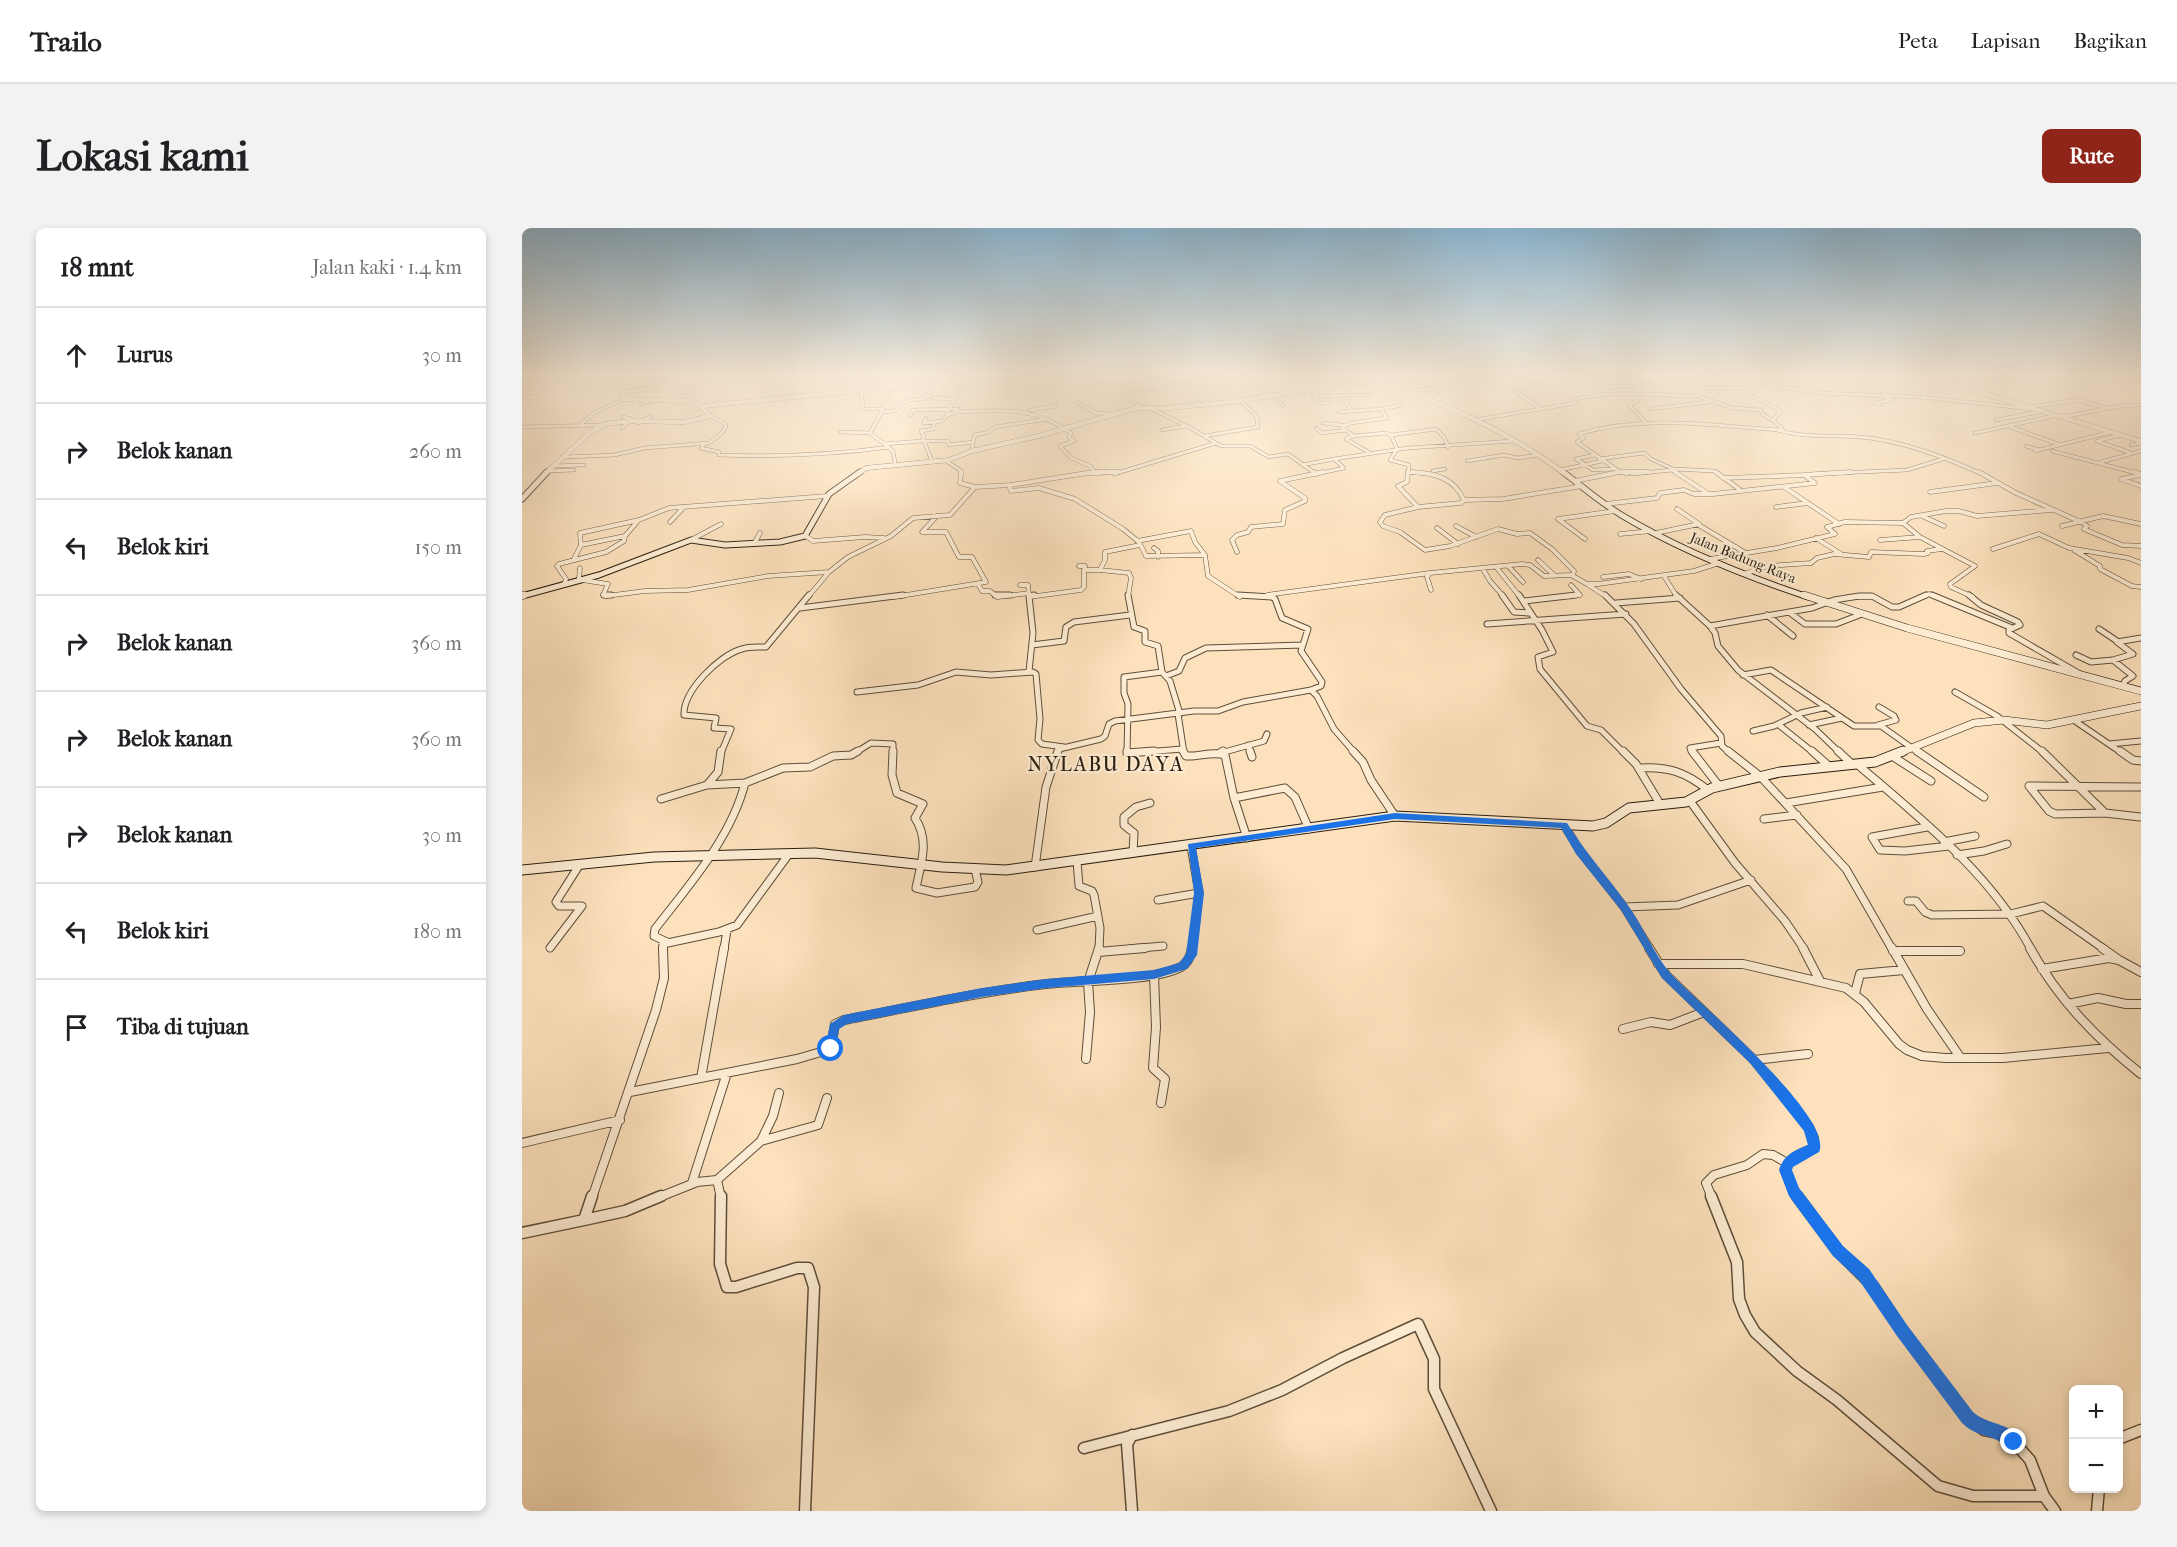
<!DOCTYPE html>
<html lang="id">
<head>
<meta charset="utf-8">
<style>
  :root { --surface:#fff; --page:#f2f2f2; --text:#202124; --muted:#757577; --line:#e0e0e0; --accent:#8f2418 }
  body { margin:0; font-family:"IM FELL French Canon",serif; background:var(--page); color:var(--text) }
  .controls { position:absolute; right:18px; bottom:18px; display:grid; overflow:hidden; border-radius:9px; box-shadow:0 3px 9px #0003 }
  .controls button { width:54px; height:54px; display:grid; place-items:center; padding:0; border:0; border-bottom:2px solid var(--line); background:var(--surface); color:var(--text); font:30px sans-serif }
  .stop { position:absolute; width:18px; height:18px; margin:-14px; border:4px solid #1a73e8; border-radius:50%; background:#fff }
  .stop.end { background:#1a73e8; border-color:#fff; box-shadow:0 2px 6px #0008 }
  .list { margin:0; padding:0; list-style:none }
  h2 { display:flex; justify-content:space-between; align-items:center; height:78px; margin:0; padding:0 24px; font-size:26px }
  h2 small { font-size:20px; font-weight:400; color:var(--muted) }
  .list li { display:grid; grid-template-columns:39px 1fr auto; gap:18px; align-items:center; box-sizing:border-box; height:96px; padding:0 24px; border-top:2px solid var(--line) }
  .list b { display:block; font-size:22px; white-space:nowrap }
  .list em { font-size:20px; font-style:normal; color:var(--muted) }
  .icon { flex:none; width:33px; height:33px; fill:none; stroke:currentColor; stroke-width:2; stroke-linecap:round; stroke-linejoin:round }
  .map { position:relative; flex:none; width:1619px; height:1283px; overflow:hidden; border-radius:9px }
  header { display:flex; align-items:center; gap:36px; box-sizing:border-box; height:84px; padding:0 30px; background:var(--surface); border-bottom:2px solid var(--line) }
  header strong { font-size:28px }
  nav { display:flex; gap:33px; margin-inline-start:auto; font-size:21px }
  .intro { display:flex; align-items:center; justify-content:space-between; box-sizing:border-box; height:144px; padding:0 36px }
  h1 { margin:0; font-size:42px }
  .button { padding:15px 27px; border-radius:9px; background:var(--accent); color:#fff; font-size:21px; font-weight:700 }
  main { display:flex; gap:36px; padding:0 36px }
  aside { flex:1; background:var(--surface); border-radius:9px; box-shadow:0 3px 9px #0003 }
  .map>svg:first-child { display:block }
</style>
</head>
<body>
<header>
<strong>Trailo</strong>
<nav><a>Peta</a><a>Lapisan</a><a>Bagikan</a></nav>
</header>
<div class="intro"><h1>Lokasi kami</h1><a class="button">Rute</a></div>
<main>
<aside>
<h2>18 mnt<small>Jalan kaki · 1.4 km</small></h2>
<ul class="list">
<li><svg class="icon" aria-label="ahead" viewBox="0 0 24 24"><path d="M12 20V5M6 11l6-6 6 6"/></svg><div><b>Lurus</b></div><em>30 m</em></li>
<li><svg class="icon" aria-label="right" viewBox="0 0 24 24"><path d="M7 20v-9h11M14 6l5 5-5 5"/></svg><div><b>Belok kanan</b></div><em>260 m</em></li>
<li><svg class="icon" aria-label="left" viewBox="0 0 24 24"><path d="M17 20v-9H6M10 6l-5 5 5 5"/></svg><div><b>Belok kiri</b></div><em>150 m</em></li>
<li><svg class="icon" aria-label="right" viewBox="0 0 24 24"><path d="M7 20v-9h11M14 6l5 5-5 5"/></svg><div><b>Belok kanan</b></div><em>360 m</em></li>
<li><svg class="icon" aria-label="right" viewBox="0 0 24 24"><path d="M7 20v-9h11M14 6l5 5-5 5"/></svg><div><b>Belok kanan</b></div><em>360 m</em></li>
<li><svg class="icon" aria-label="right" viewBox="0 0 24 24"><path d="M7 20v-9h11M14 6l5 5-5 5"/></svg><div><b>Belok kanan</b></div><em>30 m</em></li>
<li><svg class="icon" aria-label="left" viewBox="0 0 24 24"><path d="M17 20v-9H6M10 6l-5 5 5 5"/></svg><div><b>Belok kiri</b></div><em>180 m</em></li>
<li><svg class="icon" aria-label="arrive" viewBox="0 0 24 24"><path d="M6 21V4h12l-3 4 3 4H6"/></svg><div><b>Tiba di tujuan</b></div></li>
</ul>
</aside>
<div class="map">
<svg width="1619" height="1283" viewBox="0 0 1619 1283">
  <rect width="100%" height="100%" fill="#fce1bc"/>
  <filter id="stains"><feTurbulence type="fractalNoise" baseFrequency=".00333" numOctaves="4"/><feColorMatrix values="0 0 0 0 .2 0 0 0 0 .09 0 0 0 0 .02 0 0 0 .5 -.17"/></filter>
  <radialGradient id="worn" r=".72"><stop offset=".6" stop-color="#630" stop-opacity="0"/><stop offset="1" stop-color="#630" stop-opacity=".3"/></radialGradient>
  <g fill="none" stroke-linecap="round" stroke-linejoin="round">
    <g stroke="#5e4e3a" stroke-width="4">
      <path id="street-far5" d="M386 148 392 149
        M525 148 539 158
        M1070 148 1075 151 1071 153 1075 161
        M1238 148 1250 151 1246 154 1252 158
        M333 149 366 148
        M1218 150 1228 167 1259 183 1251 192 1261 202
        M1146 151 1161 158H1173
        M0 152 33 154 59 151
        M388 153H405L410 148
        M863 155 893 150 889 148
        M1224 157 1268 160 1297 165 1398 169 1510 181
        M1075 159 1135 157 1148 153
        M95 161 139 153 133 148 96 152
        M339 162 341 181H361L348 205 371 223 373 235
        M782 162 860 153
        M1002 162 994 164 1019 181
        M108 163 134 161
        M886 163 909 161 917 163
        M0 166 15 164 31 155
        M790 166 797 175H806V172
        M405 167 411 170 432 171
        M420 167 424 155
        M752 167 761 178
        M820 167H847
        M1109 167 1116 173 1107 177 1125 196
        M1173 167 1210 180 1239 182 1241 187 1251 192
        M1402 167 1405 166 1376 155 1407 148
        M793 169 820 167 829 182
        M154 172C170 157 183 153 204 148
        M555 174 573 185 590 186
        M360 176 373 158
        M119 177 129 172
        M1358 177 1353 175 1370 172 1362 169
        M1507 179 1557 172 1584 180
        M617 180 618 178 610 173 611 166 655 156 649 149
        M627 180 665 198 699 218H728L747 229 766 226 794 246
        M859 181 880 177
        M1128 181 1188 174
        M508 182 533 178
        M360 184 372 183 386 172 403 171 412 156
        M425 184 438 161
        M817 184 859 181 865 190 829 195 819 199 832 208 824 211 848 225
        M388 188 391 182 436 181V184C481 182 511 178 549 205L547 209 552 213 538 218 549 230 568 238 573 244
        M1541 189 1598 178 1619 177
        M404 190 402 195 412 194
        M953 192 1053 175 1054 171C1092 162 1132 167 1171 168L1174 167V161L1177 160H1223
        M1474 192 1522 183
        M116 195 129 188
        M801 195 820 197
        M59 196 72 185 102 171
        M0 199 81 197
        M1488 199 1536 216
        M100 200 109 191 101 189
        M794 200 800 205 824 202
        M640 202 663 198
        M1255 202C1282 210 1309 207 1337 209 1379 212 1422 229 1460 246
        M318 204 348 205
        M1453 205 1536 187
        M869 207 875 221 868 232 887 237 886 246
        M682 208 736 199 734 187 717 172
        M832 208 864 205 869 207 914 201 922 209 926 219
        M1578 212 1600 207
        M400 213H426L427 217 451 214 450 223
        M402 213 410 233
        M1575 213 1609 225
        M451 214 453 207 467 204 473 199 526 191
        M183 216 179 220 197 224V227C254 229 310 227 367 219
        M362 216 400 213 402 209 399 203 411 201 412 194 421 193 425 187 435 184
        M1609 217 1619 215
        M1504 218 1517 222
        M1513 223 1589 204
        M1530 223 1618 246
        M1073 227 1054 231 1071 242 1091 241
        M43 229 92 227 123 220 187 215 200 205 204 198 201 194 187 188
        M1077 231 1122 225 1129 231 1151 241
        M423 232 439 243V246
        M945 233 982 227 995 230 1016 227
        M1579 234 1619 223
        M780 237 812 231
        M32 238 62 237
        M1152 241 1192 243 1196 246
        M1038 242 1080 233
        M27 243 52 242
        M911 243 923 241
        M885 244 907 246
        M562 246H578
        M592 246 694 215
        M794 246 822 240 812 231 886 220 991 213
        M1089 246 1098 244
        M1106 246 1098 244 1055 214 1062 210 1057 206C1122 186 1191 198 1258 202
        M1110 246 1150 242 1156 246
        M1291 246 1385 242 1421 231"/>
    </g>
    <g stroke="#5e4e3a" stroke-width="5">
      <path id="street-far4" d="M574 244H597
        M792 244 794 246
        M886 244 885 254 876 258 896 279
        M890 244C913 245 932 250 942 272
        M1099 244H1126
        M1153 244 1185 265
        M1194 244 1217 261
        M1457 244 1494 265 1561 295 1565 298 1562 301 1600 317 1619 318
        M1612 244 1619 246
        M1619 247 1599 251 1619 258
        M1201 250 1282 247
        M1053 253 1097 244
        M487 257 489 263 517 260 553 271 601 301 617 314 624 328 683 327 686 348 718 369
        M453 259 489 257 571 244
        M1262 259 1317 296
        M1408 264 1475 255
        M1084 276 1135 270 1138 265 1162 262 1172 266H1191L1293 255 1282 247 1329 244
        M1254 279 1286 275
        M1155 281 1177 296
        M1400 288 1422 298
        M148 294 162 279
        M1175 296 1222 324
        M934 298 954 309
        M1540 298 1581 288 1619 296
        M915 300 936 316
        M1134 305 1177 296
        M1098 306 1129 303
        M284 308 291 313 343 309 362 310
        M1294 310 1319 326
        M1063 311 1036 291 1093 283
        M169 312 199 296
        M1358 312 1398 309
        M615 313 669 303 673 314 683 327
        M232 316 238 305
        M59 317 103 308 115 294
        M632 320 636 323V329
        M1471 321 1517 306 1547 320 1606 330 1619 335
        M1552 322 1578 338V341L1610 358 1619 359
        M715 324 710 312 715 307 726 304 729 299 761 296 763 282 783 273V270L758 253 801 244
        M52 331 59 317 58 305 117 292 147 280 305 268
        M1188 331 1255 320 1313 306 1305 299 1323 294 1381 295
        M1016 332 1033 348
        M557 338H563L562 342
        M987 339 1001 354
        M58 340 57 350 60 352 86 356 81 367 84 368 123 363 166 362 246 348 307 344
        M975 340 998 369
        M961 341 968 353 982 369
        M1222 346 1246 338 1289 335 1295 330 1312 326 1347 329 1349 324 1402 326 1406 325 1405 323 1420 321
        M1051 348 1052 343 1030 321 1008 305 995 306 976 301 928 318 903 322 878 304 861 298 858 294 863 287 896 279 939 275 942 272 981 271 1060 258
        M1142 348 1155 369
        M1081 349 1107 346 1119 351
        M456 356 460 363H468L475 369
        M1065 356 1085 369
        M42 357 44 351 35 338 37 336 84 324 102 313 103 308
        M498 357H506L507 368
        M909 362 905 349 908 345 1000 336 1008 337 1022 348 1049 347 1065 356H1076L1172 343 1197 335
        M745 367 908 345
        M286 369 307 344 326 329 369 308 391 290 428 287 453 259 438 255 439 244
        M372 369 464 354 450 329H437L424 304H400L415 288
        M476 369 507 365
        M507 369 559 362 562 359V342H578
        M606 369 609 350 607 345 578 342 583 332V324L618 317
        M1040 369 1058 367 1049 357
        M1331 369H1352
        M1400 369 1407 366 1414 369
        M1451 369 1429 359 1428 356 1453 338 1398 309 1381 295 1389 289 1424 283H1437L1455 288 1529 282"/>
    </g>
    <g stroke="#5e4e3a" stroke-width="7">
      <path id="street-far3" d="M82 367H89
        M473 367H488
        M606 367 612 399 623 403V414L636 418 640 444 648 453 658 486
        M980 367 992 384 1008 385
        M997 367 1020 402 1031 424 1016 429 1018 441 1065 498 1079 502 1102 525
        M1083 367 1112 396 1159 461 1199 508 1200 518 1208 525
        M1154 367 1188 398 1193 405 1196 418 1216 442 1293 501 1318 525
        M1410 367 1490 400
        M1447 367 1459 377 1496 394 1498 397 1487 402V405L1558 446
        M1002 373 1054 367
        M1094 375 1158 370
        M278 380 381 367
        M1267 384 1283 396H1314L1340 386
        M1245 387 1271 408
        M965 396 1104 386
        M1188 398 1290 380 1312 372 1337 368H1350L1370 379H1377L1404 367
        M1577 401 1595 413
        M510 417 542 413 544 399 552 394 608 387
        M1554 427 1569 434 1591 432
        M507 443 511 405 507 368 512 367
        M1221 447 1249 442 1332 498H1359L1397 525
        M644 448 657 443 663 430 684 420 780 417
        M1601 458 1603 453 1611 448 1591 432 1611 426 1595 414 1619 410
        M789 462 795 468 812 501 833 525
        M335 464 396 457 434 444 469 447 511 444 514 446 518 491 516 512 520 516 542 519
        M1433 464 1475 488 1522 525
        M656 486 662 525
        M1553 493 1600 525
        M1257 497 1292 525
        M1287 497 1320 490
        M1356 497 1374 492 1372 488 1357 479
        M1231 503 1252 498 1279 485 1305 479
        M1587 516 1619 513
        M726 517 729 525
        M199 525 209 501 192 500 194 490 162 487C161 463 197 427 220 421 227 418 236 419 244 419L287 367
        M333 525 349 515 371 516V525
        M535 525 537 521 579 511 583 508 587 496 593 493 672 483H696L721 474 789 462 799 458 800 454 779 423 786 401 760 390 753 371 750 369 716 367
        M605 525 606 476 602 465V449L640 444
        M612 525 660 521
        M699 525 742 513 745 506
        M1171 525 1168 520 1199 515"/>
    </g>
    <g stroke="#5e4e3a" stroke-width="9">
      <path id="street-far2" d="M199 523 196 544 185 557 223 555 261 540 288 539 311 528 329 527 336 523
        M371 523 370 547 375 565 401 576 393 590C408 613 399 635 394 660L415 665 453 659 456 654 453 641
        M605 523V525L632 523
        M661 523 664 528C677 529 690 523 703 527L712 570 725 610
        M728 523 730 529
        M831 523 841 534 849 552 873 588
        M1101 523 1114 536 1138 576
        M1170 523 1197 558
        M1206 523 1239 549 1324 641 1370 721
        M1290 523 1308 539
        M1316 523 1331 537
        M1395 523 1462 569
        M1520 523 1583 585
        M1598 523 1611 532 1619 533
        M698 525 701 523
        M1370 528 1409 553
        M1335 536C1400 592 1468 645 1509 721
        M1117 540C1146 538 1163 544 1186 562
        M1507 558 1527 583 1533 586 1583 585 1618 589
        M1507 558 1619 559
        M712 570 763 560 773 569 787 601
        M139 571 185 557
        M1168 573 1213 635 1263 693 1282 721
        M1264 575 1361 559
        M1242 591 1275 587
        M1042 597 1058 623 1102 679 1128 721
        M1405 599 1350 609 1358 622 1383 623 1427 618
        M1422 614 1453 608
        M669 618 677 665 670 721
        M611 625 612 605 602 597V589L614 579 628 575
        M1435 627 1462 623 1485 616
        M555 633 557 658 570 663 572 667 578 700 577 721
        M513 639 524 559 536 523
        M636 672 677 665
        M1386 673H1394L1403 684 1410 687 1489 686 1521 678 1582 721
        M1102 679 1156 677 1229 652
        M515 702 576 688
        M145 714 132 708 133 701C167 657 209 610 223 555
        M28 720 60 678H37L34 674 58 636
        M141 721V716L197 704 215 697 267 626
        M202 721 205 702
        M607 721 641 718"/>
    </g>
    <g stroke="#5e4e3a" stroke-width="10">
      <path id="street-far1" d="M1127 720 1144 747 1232 832 1287 899 1292 910V920C1280 925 1267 929 1263 942L1276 970
        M1281 720 1298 753
        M1370 720 1405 781 1438 829
        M1508 720C1536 771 1574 810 1619 846
        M1580 720 1597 732
        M1371 723H1438
        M576 724 623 720
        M1136 736H1221L1324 760 1342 774 1377 816 1385 822 1400 828 1423 830H1481L1586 820
        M1520 741 1587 730 1597 732 1619 744
        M632 747 634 799 631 840 643 851 639 875
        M1333 765 1338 746 1382 742
        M1546 776 1576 770 1604 776H1619
        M1101 801 1129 794 1148 797 1182 784
        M564 831 568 784 566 754 577 720
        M1232 832 1286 826
        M179 850 202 720
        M108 864 275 831 309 821 313 796 322 792C389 779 456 764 524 756 559 752 630 754 659 739 666 735 669 727 670 720
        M239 913 251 888 257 865
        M0 915 98 892
        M195 952 239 913 296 897 305 870
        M170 955 205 845
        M70 970 134 782 142 750 141 720
        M135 970 175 954 195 952 199 970
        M1190 970 1184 955 1192 947 1225 937 1241 926 1251 927 1265 935"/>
    </g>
    <g stroke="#5e4e3a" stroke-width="13">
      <path id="street" d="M199 968 198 1036 205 1059H214L275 1040H286L292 1059 283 1283
        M1189 968 1215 1034 1217 1071 1223 1087 1233 1104 1275 1143 1315 1172 1416 1258 1451 1268H1522
        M1275 968 1316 1023 1351 1058 1380 1102 1446 1190 1462 1202 1478 1205 1492 1214 1508 1232 1522 1268 1533 1283
        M62 992 103 983 139 968
        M0 1005 62 992 70 968
        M610 1207 605 1216 610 1283
        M1596 1211 1619 1202
        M562 1220 707 1183 760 1162 821 1130 896 1096 912 1131V1161L969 1283
        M1575 1283 1577 1260"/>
    </g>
    <g stroke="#2a1d0f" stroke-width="5">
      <path id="secondary-far3" d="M56 148 61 151H74L76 156 98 162 102 171 166 173 181 178 333 163 349 158 408 157 518 148
        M844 148C914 172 984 201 1043 246
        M1404 148 1619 213
        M23 246 65 207 82 196 108 193 162 194 188 188 178 178
        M336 246 344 240 427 232 450 223 516 208 615 180H646L709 174 781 163 794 155 830 148"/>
    </g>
    <g stroke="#2a1d0f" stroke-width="7">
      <path id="secondary-far2" d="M1041 244C1061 259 1079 275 1101 288 1158 322 1223 348 1286 369
        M0 271 25 244
        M0 368 77 347 169 312 203 317 258 314 283 308 307 266 338 244"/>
    </g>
    <g stroke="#2a1d0f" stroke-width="8">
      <path id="secondary-far1" d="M1282 367 1385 400 1619 463
        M0 368 2 367
        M1377 525 1452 495 1482 492 1525 497 1619 478"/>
    </g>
    <g stroke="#2a1d0f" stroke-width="11">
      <path id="secondary" d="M0 642 132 629 293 625 420 639 484 642 873 588 1071 598 1084 595 1107 580 1164 574 1190 560 1258 544 1353 534 1381 523"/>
    </g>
    <use href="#street-far5" stroke="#fdecd3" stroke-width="3"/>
    <use href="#street-far4" stroke="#fdecd3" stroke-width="4"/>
    <use href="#street-far3" stroke="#fdecd3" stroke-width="5"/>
    <use href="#street-far2" stroke="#fdecd3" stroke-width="7"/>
    <use href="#street-far1" stroke="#fdecd3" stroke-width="8"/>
    <use href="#street" stroke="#fdecd3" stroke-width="10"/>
    <use href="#secondary-far3" stroke="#fdecd3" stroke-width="4.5"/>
    <use href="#secondary-far2" stroke="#fdecd3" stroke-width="5"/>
    <use href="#secondary-far1" stroke="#fdecd3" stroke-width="7"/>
    <use href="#secondary" stroke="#fdecd3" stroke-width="9"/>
  </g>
  <linearGradient id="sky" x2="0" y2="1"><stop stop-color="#8bb7d4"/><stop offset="0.45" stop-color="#fef2e1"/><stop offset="1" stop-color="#fef2e1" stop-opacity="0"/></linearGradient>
  <rect width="1619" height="327" fill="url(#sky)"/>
  <path fill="#1a73e8" d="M873 585 1045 595C1063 624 1085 648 1105 676 1121 697 1131 726 1149 746 1174 773 1313 889 1297 924L1271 939 1270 942 1277 960 1321 1018 1347 1041 1385 1097 1451 1184C1465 1197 1492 1195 1500 1214L1498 1220 1492 1222C1486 1220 1481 1215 1475 1212 1462 1206 1451 1206 1440 1195L1375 1108 1337 1052 1311 1028 1267 968 1257 942C1262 927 1271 923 1286 917L1282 903 1228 835 1140 750 1099 682 1054 626 1039 600 873 591 674 620 682 665 675 727 665 741 632 751 525 760 460 769 325 796 317 801 313 824H305L303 821 308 796 322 787 460 760 525 751 632 742 657 735 664 726 672 665 666 616Z"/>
  <g text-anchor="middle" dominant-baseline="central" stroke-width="4.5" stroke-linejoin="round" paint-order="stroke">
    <g font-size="14" fill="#2a1d0f" stroke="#fdecd3">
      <text transform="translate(1221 330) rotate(22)">Jalan Badung Raya</text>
    </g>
    <g font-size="20" letter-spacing="1.5" fill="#2a1d0f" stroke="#fdecd3">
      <text x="584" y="536">NYLABU DAYA</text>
    </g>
  </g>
  <rect width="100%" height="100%" filter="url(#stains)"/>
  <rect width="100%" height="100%" fill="url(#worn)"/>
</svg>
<div class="controls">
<button>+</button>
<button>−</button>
</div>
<div class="stop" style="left:309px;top:821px"></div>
<div class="stop end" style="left:1492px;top:1214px"></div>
</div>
</main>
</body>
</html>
